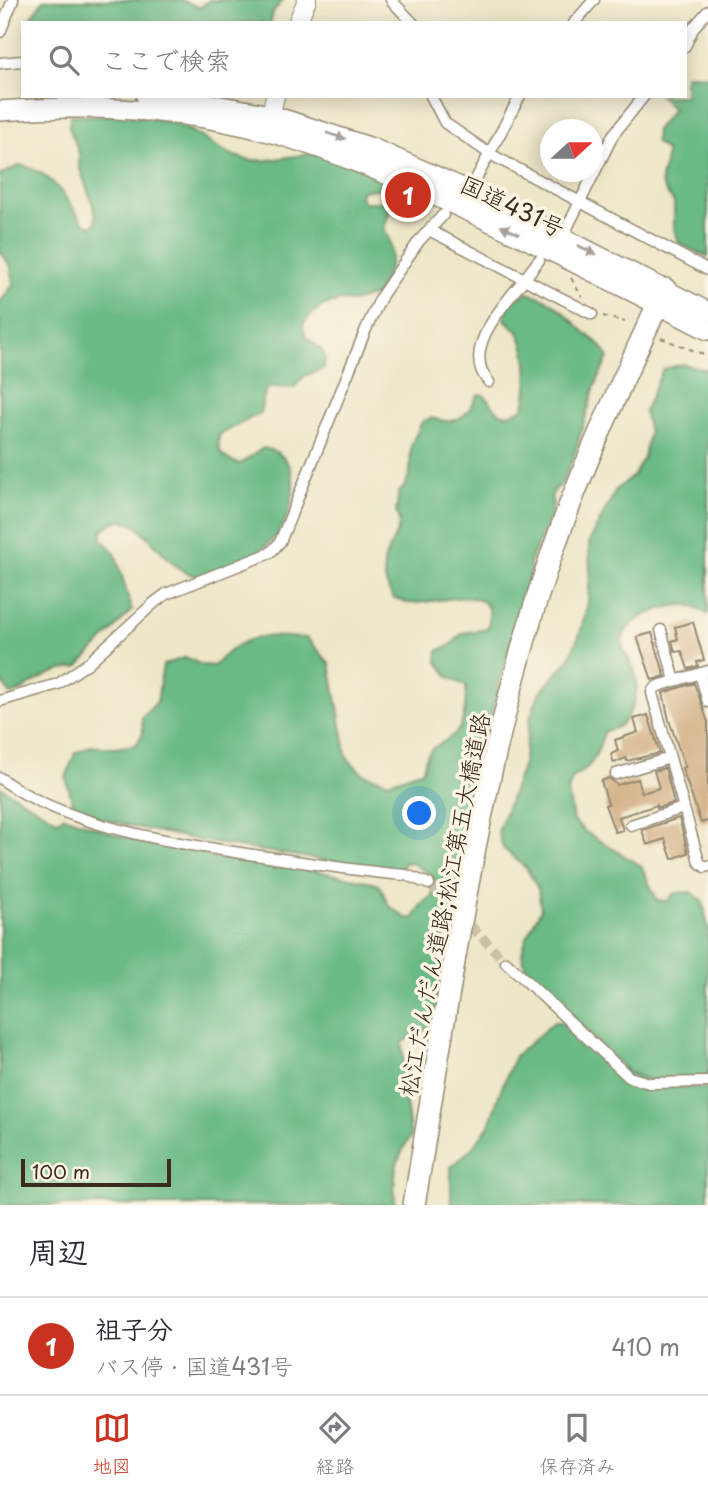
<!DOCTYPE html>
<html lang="ja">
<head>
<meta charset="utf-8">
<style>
  :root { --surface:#fff; --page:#f2f2f3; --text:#2b2b33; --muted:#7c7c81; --line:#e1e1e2; --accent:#c8321e }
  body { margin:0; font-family:"Playpen Sans","Klee One",sans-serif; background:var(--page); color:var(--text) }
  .compass { position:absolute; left:540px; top:119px; width:63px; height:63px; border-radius:50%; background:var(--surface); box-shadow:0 4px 18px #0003; rotate:69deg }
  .scale { position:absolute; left:21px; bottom:18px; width:150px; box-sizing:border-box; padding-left:7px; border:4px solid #3b2a1e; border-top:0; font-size:19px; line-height:24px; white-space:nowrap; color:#3b2a1e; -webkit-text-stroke:5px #fcf5e5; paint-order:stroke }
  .you { position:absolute; left:420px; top:814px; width:24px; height:24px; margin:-18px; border:5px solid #fff; border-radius:50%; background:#1a73e8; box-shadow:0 0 0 10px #1a73e833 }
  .badge { display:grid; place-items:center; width:46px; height:46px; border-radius:50%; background:var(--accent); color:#fff; font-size:23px; font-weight:700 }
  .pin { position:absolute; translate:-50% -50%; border:4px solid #fff; box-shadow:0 2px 7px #0006 }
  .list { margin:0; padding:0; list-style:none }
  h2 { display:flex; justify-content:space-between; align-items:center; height:91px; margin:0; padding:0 28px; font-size:30px }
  h2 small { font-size:23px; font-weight:400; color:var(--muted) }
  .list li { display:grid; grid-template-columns:46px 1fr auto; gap:21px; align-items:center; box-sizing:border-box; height:98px; padding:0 28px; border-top:2px solid var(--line) }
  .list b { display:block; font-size:26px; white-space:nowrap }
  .list p { margin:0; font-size:23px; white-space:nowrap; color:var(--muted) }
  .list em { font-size:23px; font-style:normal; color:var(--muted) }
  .icon { flex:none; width:38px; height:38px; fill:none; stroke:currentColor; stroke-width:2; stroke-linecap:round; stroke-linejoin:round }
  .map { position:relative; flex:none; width:708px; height:1205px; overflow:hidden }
  .search { position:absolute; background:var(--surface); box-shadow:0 4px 18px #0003; left:21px; right:21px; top:21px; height:77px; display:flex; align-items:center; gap:18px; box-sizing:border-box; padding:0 24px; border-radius:0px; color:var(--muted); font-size:26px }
  .sheet { height:189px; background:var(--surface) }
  nav { display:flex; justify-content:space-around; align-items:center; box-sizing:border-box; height:98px; border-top:2px solid var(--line); background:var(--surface); font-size:19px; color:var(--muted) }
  nav a { display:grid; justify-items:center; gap:4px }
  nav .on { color:var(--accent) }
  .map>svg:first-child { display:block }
</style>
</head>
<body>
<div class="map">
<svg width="708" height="1205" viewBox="0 0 708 1205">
  <rect width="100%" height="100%" fill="#fcf5e5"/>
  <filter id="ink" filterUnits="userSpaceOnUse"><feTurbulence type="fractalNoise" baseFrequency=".0143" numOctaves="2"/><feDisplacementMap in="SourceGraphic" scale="14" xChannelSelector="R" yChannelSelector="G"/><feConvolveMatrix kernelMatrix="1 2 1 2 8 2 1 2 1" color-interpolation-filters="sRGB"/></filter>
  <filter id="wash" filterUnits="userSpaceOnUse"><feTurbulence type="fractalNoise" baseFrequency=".00686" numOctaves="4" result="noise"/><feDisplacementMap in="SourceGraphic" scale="28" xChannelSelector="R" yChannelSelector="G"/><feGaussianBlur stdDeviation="1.57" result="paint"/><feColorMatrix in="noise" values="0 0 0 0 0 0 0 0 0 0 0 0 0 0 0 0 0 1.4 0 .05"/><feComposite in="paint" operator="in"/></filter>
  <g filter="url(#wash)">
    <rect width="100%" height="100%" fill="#ede6c7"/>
    <path fill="#6bba85" stroke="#537252" stroke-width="2" d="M43 0H182L200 8 209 0H283L272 14 271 23H28Z
      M685 75 708 76V257L679 244 674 229V202C649 174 668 178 666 151L655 142 656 130 673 109 660 96H685Z
      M71 115C106 116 145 113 178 125 201 133 219 153 244 159 271 165 298 151 324 154 340 156 372 176 388 183L383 188 361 191 360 197 364 202H385L391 207 384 229C399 253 389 273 375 295L353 302 341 301 324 305 311 314 303 325 305 336C317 348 328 348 324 368L304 376 294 388 270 387 265 391 260 413 219 435C216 453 224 460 240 464L263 448C307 454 296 515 273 539 256 557 230 567 207 575 166 588 139 489 102 531V540L115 553 132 610 78 667C61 668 46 675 31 684 24 689 19 693 11 695L0 679V302L13 285 11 267 0 251V175L21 165C55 174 64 197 85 224L93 226 96 222 95 211 79 166V153L69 127Z
      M525 293C551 296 563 312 581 329 593 342 599 339 608 357L595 386 573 459 562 483 554 491 551 497 553 504 549 520 530 561V573L491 714 463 842 456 894 444 933 439 1000 430 1027 402 1043 403 1056 410 1076 406 1104 411 1137C394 1159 393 1178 395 1205H3L0 1203V787L57 820 64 816 120 836 199 852 213 858 296 867 372 882 380 886 389 906 406 918H414L421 905 433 895V876L410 862 403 863 402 869 387 870 213 843 135 827 99 818 73 804 66 778 75 753 91 746 115 748 136 745 143 733 142 717 157 702 163 665 186 657 201 665 214 666C245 631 264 636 307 638L330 664 347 758 363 774 389 782 423 770C428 738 444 749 458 730 466 720 466 698 466 686L449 677 437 661 438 651 451 645 463 633 487 629C503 577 432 606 408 603 403 602 398 599 393 598 387 587 383 578 384 565 384 547 407 530 396 512L399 492 405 486 410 472 411 445 422 422 431 418C457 426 467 418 478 394L484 395C498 410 499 423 524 407 529 386 530 355 519 334 516 328 509 324 504 318L508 305Z
      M683 364 708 370V614C702 611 694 606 688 605 669 604 629 617 623 637 619 650 631 660 635 672 640 689 633 715 619 726 615 729 609 730 604 731 598 752 594 767 573 777L568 791 573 820 584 831 641 866 657 900 668 901 675 893 692 892 703 902 708 928V1079L650 1080 629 1073 536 982 526 969 522 953 527 936 541 909 538 889 527 869 503 848 498 832 523 764 530 718 539 694 570 658 581 630 588 602 590 574 589 542 616 490 634 475 644 457 649 432 644 412 663 369Z
      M554 1022H563L610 1065 666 1087 708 1088V1205H453L451 1201V1167L470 1150 489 1126 500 1092 515 1056Z"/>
    <g id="blocks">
      <path fill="#cda77a" d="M693 622 704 660 697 662 698 666 688 669 682 651 675 652 672 641 678 639 675 627Z
        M652 633 665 676 652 680 637 637Z
        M694 683 708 722V821L701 823 682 768 685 767 669 720 663 693Z
        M648 715 660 753 627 761 626 758 614 763 611 754 618 751 615 740 638 732 634 719Z
        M665 768 674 803 657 808V805L619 817 623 830 615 832 605 805 608 804 601 781 609 778 617 785 638 779 642 793 659 788 654 771Z
        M679 818 688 853 672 859 665 839 647 845 642 830Z"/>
    </g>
  </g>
  <g filter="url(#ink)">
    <use href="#blocks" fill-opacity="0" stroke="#948872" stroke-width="2"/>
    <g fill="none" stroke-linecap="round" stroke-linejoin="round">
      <path stroke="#c9c0a5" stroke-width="10" stroke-dasharray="10 5" stroke-linecap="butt" d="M429 884 506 962"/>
      <g stroke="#948872" stroke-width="13">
        <path id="minor" d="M391 0 413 23
          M574 23 594 0
          M0 32 13 0
          M685 46 694 27 708 11
          M0 63 23 61
          M431 96 445 123 490 154 708 270
          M477 177 520 96
          M567 228 613 135 644 96
          M429 230 592 314
          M526 277 539 260
          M489 382C460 351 503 306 522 282
          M661 630 675 681
          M708 671 658 686 653 690 652 693 699 862 705 867 708 866
          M700 674 708 702
          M0 701 58 684 87 664 154 603 166 594 270 553 280 542 289 520 366 329 382 295 419 241 443 215
          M616 774 670 758
          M0 778C70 830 189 845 274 858 318 864 362 872 406 875L429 884
          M631 825 683 808
          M506 962 629 1077 649 1083 708 1082"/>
      </g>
      <g stroke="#948872" stroke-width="20">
        <path id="primary" d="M297 23 307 0
          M268 128 275 96"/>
      </g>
      <g stroke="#948872" stroke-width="22">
        <path id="trunk" d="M146 96 205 103 271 115 372 148 487 199 708 312
          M0 111C89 104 181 108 269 132 337 151 401 180 466 210 547 248 628 289 708 330"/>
      </g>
      <g stroke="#948872" stroke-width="24">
        <path id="motorway" d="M414 1205C448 1000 476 791 539 592 572 487 619 388 665 289"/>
      </g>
      <path stroke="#948872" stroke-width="2" stroke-dasharray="5 5" stroke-linecap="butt" d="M571 278 582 297
        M603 316 625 322
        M661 338 708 356"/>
      <use href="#minor" stroke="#fff" stroke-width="10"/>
      <use href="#primary" stroke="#fff" stroke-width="18"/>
      <use href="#trunk" stroke="#fff" stroke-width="19"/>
      <use href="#motorway" stroke="#fff" stroke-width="21"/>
    </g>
    <defs><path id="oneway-solid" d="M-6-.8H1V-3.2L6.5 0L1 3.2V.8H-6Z" transform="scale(1.75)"/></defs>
    <g fill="#a79f9a">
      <use href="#oneway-solid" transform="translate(336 136) rotate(18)"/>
      <use href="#oneway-solid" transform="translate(510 230) rotate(-156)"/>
      <use href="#oneway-solid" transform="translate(587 250) rotate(27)"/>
    </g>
  </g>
  <g text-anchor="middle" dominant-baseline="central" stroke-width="7" stroke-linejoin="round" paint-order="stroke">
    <g font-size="24" fill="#3b2a1e" stroke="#fcf5e5">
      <text transform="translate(513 205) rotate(25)">国道431号</text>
      <text transform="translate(443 904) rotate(-79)">松江だんだん道路;松江第五大橋道路</text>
    </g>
  </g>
</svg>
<svg class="compass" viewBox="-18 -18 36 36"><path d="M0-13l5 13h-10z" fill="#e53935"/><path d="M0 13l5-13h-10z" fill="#7c7c81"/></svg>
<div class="scale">100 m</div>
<div class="you"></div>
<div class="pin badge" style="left:408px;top:195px">1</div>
<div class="search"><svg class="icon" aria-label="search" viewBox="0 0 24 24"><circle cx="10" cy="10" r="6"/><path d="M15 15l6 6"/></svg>ここで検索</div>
</div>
<section class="sheet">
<h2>周辺<small></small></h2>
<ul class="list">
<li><span class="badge">1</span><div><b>祖子分</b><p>バス停 · 国道431号</p></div><em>410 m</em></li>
</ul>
</section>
<nav>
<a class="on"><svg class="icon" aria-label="map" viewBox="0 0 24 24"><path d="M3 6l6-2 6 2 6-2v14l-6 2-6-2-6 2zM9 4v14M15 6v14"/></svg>地図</a>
<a><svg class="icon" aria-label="directions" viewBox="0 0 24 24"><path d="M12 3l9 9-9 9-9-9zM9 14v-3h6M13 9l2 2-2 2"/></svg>経路</a>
<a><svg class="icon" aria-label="saved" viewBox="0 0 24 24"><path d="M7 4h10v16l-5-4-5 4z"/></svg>保存済み</a>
</nav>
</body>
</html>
